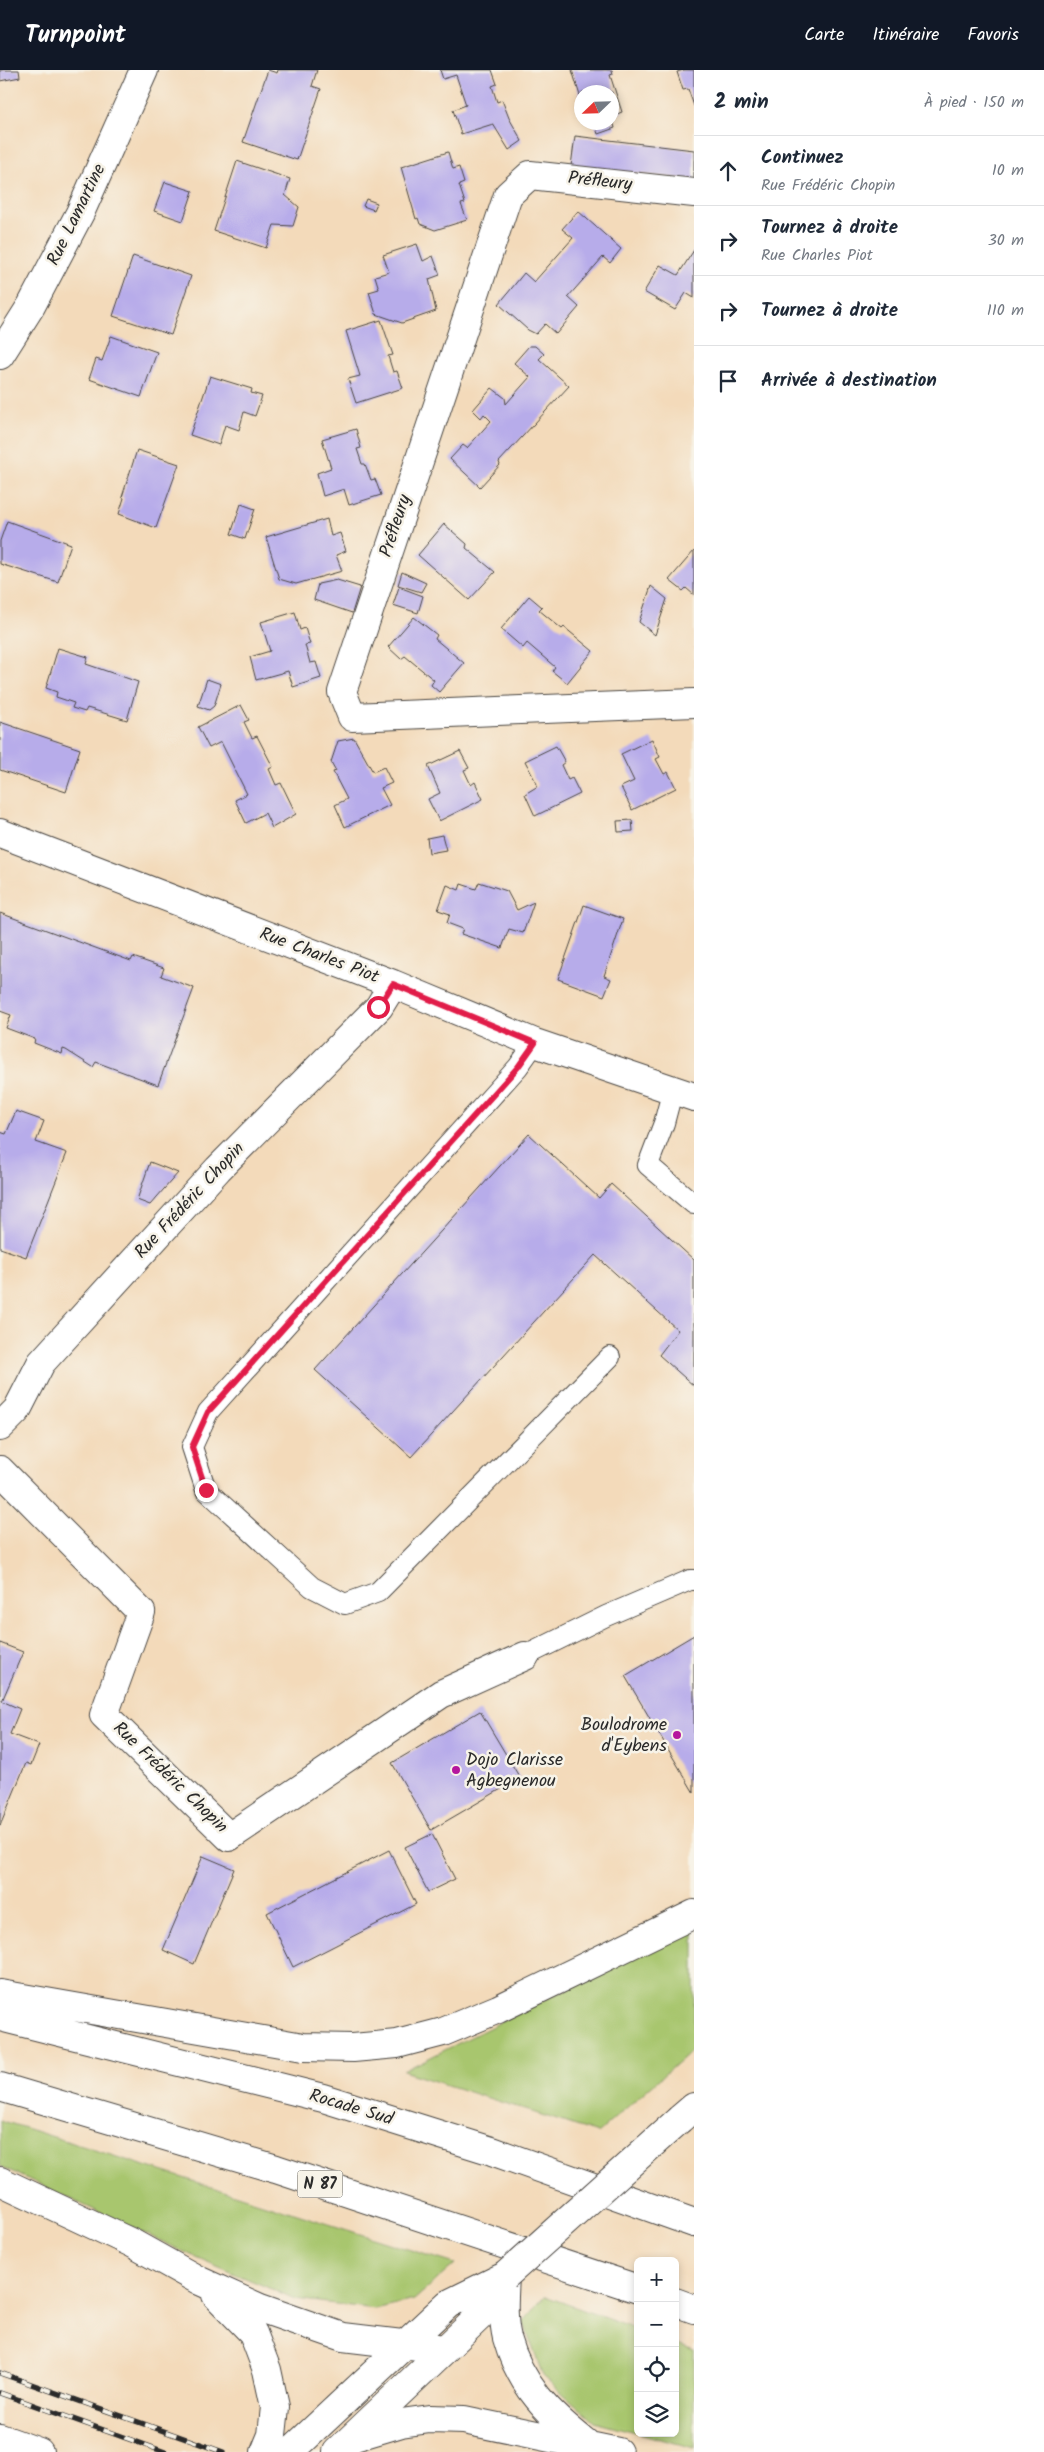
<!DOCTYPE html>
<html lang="fr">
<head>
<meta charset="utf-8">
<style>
  :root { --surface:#fff; --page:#f6f6f7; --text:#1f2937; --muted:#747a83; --line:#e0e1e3; --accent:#111827 }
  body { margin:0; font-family:Kalam,sans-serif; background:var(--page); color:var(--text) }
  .controls { position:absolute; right:15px; bottom:15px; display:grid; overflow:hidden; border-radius:8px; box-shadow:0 2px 8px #0003 }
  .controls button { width:45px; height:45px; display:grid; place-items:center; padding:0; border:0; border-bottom:1px solid var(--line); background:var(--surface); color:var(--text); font:25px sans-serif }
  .compass { position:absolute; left:574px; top:15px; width:45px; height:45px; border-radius:50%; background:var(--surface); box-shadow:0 2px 8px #0003; rotate:247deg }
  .stop { position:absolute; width:15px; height:15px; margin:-11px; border:4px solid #e11d48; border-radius:50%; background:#fff }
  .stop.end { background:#e11d48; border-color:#fff; box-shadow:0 1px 5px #0008 }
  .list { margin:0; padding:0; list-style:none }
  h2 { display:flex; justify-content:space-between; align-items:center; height:65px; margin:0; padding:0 20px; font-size:21px }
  h2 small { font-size:16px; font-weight:400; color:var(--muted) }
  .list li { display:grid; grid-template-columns:32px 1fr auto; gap:15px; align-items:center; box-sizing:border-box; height:70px; padding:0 20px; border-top:1px solid var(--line) }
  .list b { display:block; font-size:19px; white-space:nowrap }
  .list p { margin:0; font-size:16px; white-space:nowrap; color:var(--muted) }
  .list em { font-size:16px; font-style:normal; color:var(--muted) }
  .icon { flex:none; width:28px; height:28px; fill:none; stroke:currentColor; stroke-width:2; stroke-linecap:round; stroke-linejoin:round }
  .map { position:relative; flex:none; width:694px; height:2382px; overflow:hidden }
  header { display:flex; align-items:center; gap:30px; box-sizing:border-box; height:70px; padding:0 25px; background:var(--accent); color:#fff }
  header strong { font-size:24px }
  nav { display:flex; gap:28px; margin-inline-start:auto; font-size:18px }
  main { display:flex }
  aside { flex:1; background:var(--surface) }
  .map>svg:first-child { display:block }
</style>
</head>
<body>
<header>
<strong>Turnpoint</strong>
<nav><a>Carte</a><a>Itinéraire</a><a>Favoris</a></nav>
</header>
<main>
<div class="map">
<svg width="694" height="2382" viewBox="0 0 694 2382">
  <rect width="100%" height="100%" fill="#f7f3e8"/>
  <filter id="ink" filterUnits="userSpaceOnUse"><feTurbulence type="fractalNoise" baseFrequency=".02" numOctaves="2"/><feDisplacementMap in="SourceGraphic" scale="10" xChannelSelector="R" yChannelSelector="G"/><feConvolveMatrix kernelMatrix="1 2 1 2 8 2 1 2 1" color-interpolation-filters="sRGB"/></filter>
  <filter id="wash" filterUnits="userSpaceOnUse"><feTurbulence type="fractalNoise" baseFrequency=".0096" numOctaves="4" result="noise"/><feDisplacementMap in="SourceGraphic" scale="20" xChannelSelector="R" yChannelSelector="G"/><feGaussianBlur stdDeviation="1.12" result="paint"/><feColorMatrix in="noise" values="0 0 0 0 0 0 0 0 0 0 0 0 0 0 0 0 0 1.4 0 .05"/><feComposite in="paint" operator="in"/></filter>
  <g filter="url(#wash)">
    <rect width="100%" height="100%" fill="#f3daba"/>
    <path fill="#a8c66e" stroke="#6a784c" d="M694 1855V1978L598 2063 403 2001Z
      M0 2050 455 2194 414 2230 375 2239 295 2229 191 2185 0 2096Z
      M545 2226 638 2260V2363H675V2274L694 2281V2378L594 2351 543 2306 523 2251Z"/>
    <g id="blocks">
      <path fill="#b7acea" d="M0 0H19L20 7 0 11Z
        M268 0 277 3 278 0H317L312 16 321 19 297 90 243 72Z
        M440 0H492L497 14 492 16 497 32 502 30 509 48 522 71 509 80 493 54 461 64 453 40 466 35 456 5 443 9Z
        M572 0H612L613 4 610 5 622 42 612 46V22H582L581 29Z
        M684 0H694V36L688 19 683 20 677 2Z
        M612 47 615 58 598 64 594 52H612Z
        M575 66 694 80V110L571 96Z
        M448 82 453 99 459 97 464 113 459 115 465 133 461 134 467 150 435 160 420 154 418 148 416 149 401 97Z
        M237 91 290 109 285 125 299 137 293 156 274 155 266 178 214 161Z
        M165 112 193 121 183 151 154 141Z
        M366 129 377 133 374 140 363 136Z
        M578 141 621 179 610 193 603 187 568 227 579 237 556 264 545 254 536 264 528 260 499 234 524 203 534 212 573 168 562 159Z
        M417 174 423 191 433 186 440 205 429 209 436 241 402 253 376 244 369 222 379 219 375 206 389 202 383 185Z
        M694 180V228L686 223 675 240 644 222 660 195 678 205Z
        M133 186 191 206 171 265 113 246Z
        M381 250 393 285 388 286 393 302 397 301 403 318 356 333 348 309 360 306 346 261Z
        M111 266 157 282 141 327 89 309 96 289 102 291Z
        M529 276H535L544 284 539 289 569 316 499 392 500 395 480 417 450 389 463 375 467 378 491 351 484 344 481 348 473 340 492 318 505 328 506 334 530 307 514 293Z
        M210 306 252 319 251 323 262 326 255 346 244 342 239 360 225 355 219 375 190 365Z
        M356 359 361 378 357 379 362 394H365L371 410 375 409 381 425 349 435 344 419 323 426 317 403 331 398 322 369Z
        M137 380 179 394 156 458 119 444 124 428 122 427Z
        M241 434 255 439 245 469 231 464Z
        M327 449 331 466 340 463 346 481 336 485 342 501 296 514 279 509 266 467Z
        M7 451 71 474 58 512 0 494V471Z
        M444 454 467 474 466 478 495 502 469 530 418 485Z
        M694 481V525L686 518 683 521 669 510Z
        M402 502 426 513 421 522 398 515Z
        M337 510 360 517 352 543 314 530 318 514Z
        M651 516 667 529 655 565 639 552Z
        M399 517 423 526 418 543 393 535Z
        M529 526 542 537 539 540 562 559 564 557 593 581 567 613 552 601 555 597 527 573 523 578 501 559Z
        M295 542 300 560 305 558 310 574 305 575 310 593 316 592 321 608 293 617 288 601 256 610 250 587 270 581 261 552Z
        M414 547 437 565 435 569 464 593 439 622 431 615 434 610 405 586 401 589 388 577Z
        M58 578 88 587 86 594 138 612 127 650 87 638 85 642 72 638 74 633 56 627 57 622 46 618Z
        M207 609 221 614 214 636 209 640 198 636Z
        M241 635 249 650 244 652 252 668 257 666 273 697 269 699 276 715 281 713 296 744 272 758 265 743 246 753 235 730 247 724 221 672 209 678 198 657Z
        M0 652 80 679 66 722 0 700Z
        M354 668 373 702 384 697 392 713 381 718 390 735 345 757 335 735 347 729 333 702 336 701 331 692 338 671Z
        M652 669 660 687 656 689 664 704 668 702 676 718 632 740 621 717 634 711 621 684Z
        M556 676 565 692 561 695 568 710 572 708 580 724 535 746 525 724 538 716 525 691Z
        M460 681 469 698 464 700 471 715 475 712 483 729 439 751 428 729 440 723 428 696Z
        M632 750 633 761 618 762 617 751Z
        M442 765 446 780 429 783 427 768Z
        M479 812 507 821 517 840 534 832 523 863 509 859 502 878 461 864 463 859 447 853 450 844 438 840 447 815 459 820 461 814 476 819Z
        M584 835 623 849 604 906 611 909 604 926 558 909Z
        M0 843 131 891 133 887 164 898 161 906 194 918 158 1015 96 992 93 997 66 980 63 979 62 984 34 973 35 969 6 958 11 945 0 941Z
        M16 1041 44 1051 36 1072 67 1083 26 1187 0 1178V1062L6 1064Z
        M529 1064 599 1128 611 1114 694 1190V1316L659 1285 678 1260 595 1185 411 1387 315 1300Z
        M150 1092 178 1103 150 1135 137 1130Z
        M694 1565V1723L625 1606Z
        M0 1573 23 1582 2 1631 20 1639 10 1664 39 1675 31 1695 26 1693 0 1756Z
        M480 1641 520 1708 431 1760 392 1693Z
        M432 1764 455 1809 428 1822 405 1777Z
        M389 1780 416 1834 293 1897 267 1843Z
        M203 1786 234 1799 194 1894 163 1880Z"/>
    </g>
  </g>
  <g filter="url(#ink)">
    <use href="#blocks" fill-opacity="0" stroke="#494540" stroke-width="1"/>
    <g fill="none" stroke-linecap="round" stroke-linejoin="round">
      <g stroke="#494540" stroke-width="22">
        <path id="service" d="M535 973 518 997 208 1342 192 1377 206 1420 312 1517 345 1534 378 1522 610 1287
          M673 1019 664 1053 648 1095 694 1134
          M525 1586 606 1546 690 1510H694"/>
      </g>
      <g stroke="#494540" stroke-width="30">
        <path id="minor" d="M694 123 530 105 508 125 342 622 352 647 694 633
          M0 285 31 236 80 143 144 0
          M0 763 393 914 535 973 694 1027
          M0 1357 17 1340 41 1293 218 1099 379 937 393 914
          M0 1400 141 1542 104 1645 229 1767 441 1624 525 1586
          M0 2368 39 2382"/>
      </g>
      <g stroke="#494540" stroke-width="30">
        <path id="secondary" d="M680 2049 694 2037
          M290 2382 448 2234 505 2206
          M337 2382 479 2247 505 2206"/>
      </g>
      <g stroke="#494540" stroke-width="30">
        <path id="trunk" d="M0 1924 303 1977 353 1978 397 1974 443 1962 498 1939 694 1844
          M0 1947 323 2028 492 2081 694 2153
          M0 2017 276 2099 638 2219
          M0 2111 132 2173 200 2211 260 2238 343 2267 444 2279
          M505 2206C504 2226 502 2248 507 2268 520 2315 549 2344 586 2373
          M216 2225 253 2263 267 2300 275 2337 272 2365 265 2382
          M675 2232 694 2239
          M354 2367 401 2353 430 2349 464 2350 618 2382"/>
      </g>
      <use href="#service" stroke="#fff" stroke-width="20"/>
      <use href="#minor" stroke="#fff" stroke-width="28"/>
      <use href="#secondary" stroke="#fff" stroke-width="28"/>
      <use href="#trunk" stroke="#fff" stroke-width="28"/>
      <g stroke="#2b2b2b" stroke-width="5.5">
        <path id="rail" d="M0 2303 223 2382
          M0 2323 165 2382"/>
      </g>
      <use href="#rail" stroke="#f7f3e8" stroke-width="4" stroke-dasharray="11" stroke-linecap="butt"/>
      <g stroke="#494540" stroke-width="30" stroke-linecap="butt">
        <path id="secondary-bridge" d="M505 2206 680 2049"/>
      </g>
      <use href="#secondary-bridge" stroke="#fff" stroke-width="28"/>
    </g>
  </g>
  <g fill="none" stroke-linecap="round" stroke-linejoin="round" filter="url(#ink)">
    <path stroke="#e11d48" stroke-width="6" d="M206 1420 192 1377 208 1342 518 997 535 973 393 914 378 937"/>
  </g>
  <g fill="#b5179e" stroke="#f7f3e8" stroke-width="2">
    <circle cx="677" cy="1665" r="5"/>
    <circle cx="456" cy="1700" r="5"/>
  </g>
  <g text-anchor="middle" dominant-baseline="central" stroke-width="5" stroke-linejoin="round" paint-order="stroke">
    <rect fill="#f7f3e8" stroke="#686764" stroke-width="1" x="297.5" y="2100.5" width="45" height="27" rx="4"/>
    <g font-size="16" font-weight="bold" fill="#2b2b2b">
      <text x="320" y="2114">N 87</text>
    </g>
    <g font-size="18" fill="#2b2b2b" stroke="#f7f3e8">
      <text transform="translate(600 112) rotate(6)">Préfleury</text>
      <text transform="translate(77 145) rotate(-64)">Rue Lamartine</text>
      <text transform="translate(396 456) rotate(-72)">Préfleury</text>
      <text transform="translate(319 886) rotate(21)">Rue Charles Piot</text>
      <text transform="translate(190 1131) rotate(-47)">Rue Frédéric Chopin</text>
      <text transform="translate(170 1708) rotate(44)">Rue Frédéric Chopin</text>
      <text transform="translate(351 2038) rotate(17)">Rocade Sud</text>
    </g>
    <g font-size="18" fill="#2b2b2b" stroke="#f7f3e8" text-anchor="end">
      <text x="667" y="1655">Boulodrome<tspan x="667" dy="21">d'Eybens</tspan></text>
      <text x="466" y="1690" text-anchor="start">Dojo Clarisse<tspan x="466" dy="21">Agbegnenou</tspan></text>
    </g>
  </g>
</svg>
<div class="controls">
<button>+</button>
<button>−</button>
<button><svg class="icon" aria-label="locate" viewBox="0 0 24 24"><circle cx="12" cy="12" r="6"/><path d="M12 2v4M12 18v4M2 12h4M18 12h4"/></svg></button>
<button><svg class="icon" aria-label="layers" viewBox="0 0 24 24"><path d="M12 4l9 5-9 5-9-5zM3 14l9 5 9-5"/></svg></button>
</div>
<svg class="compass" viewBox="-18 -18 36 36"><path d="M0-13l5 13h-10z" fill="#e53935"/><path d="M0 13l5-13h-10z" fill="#747a83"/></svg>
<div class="stop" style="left:378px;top:937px"></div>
<div class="stop end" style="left:206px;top:1420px"></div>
</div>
<aside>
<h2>2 min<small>À pied · 150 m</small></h2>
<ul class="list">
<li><svg class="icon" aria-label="ahead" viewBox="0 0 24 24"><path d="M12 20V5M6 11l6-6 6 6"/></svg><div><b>Continuez</b><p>Rue Frédéric Chopin</p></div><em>10 m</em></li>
<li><svg class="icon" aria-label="right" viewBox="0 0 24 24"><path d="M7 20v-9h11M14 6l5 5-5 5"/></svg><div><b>Tournez à droite</b><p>Rue Charles Piot</p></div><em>30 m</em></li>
<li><svg class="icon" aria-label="right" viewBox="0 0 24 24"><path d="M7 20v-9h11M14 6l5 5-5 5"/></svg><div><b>Tournez à droite</b></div><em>110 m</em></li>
<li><svg class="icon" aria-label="arrive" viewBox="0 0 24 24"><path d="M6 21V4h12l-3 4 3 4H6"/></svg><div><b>Arrivée à destination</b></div></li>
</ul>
</aside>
</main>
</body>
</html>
